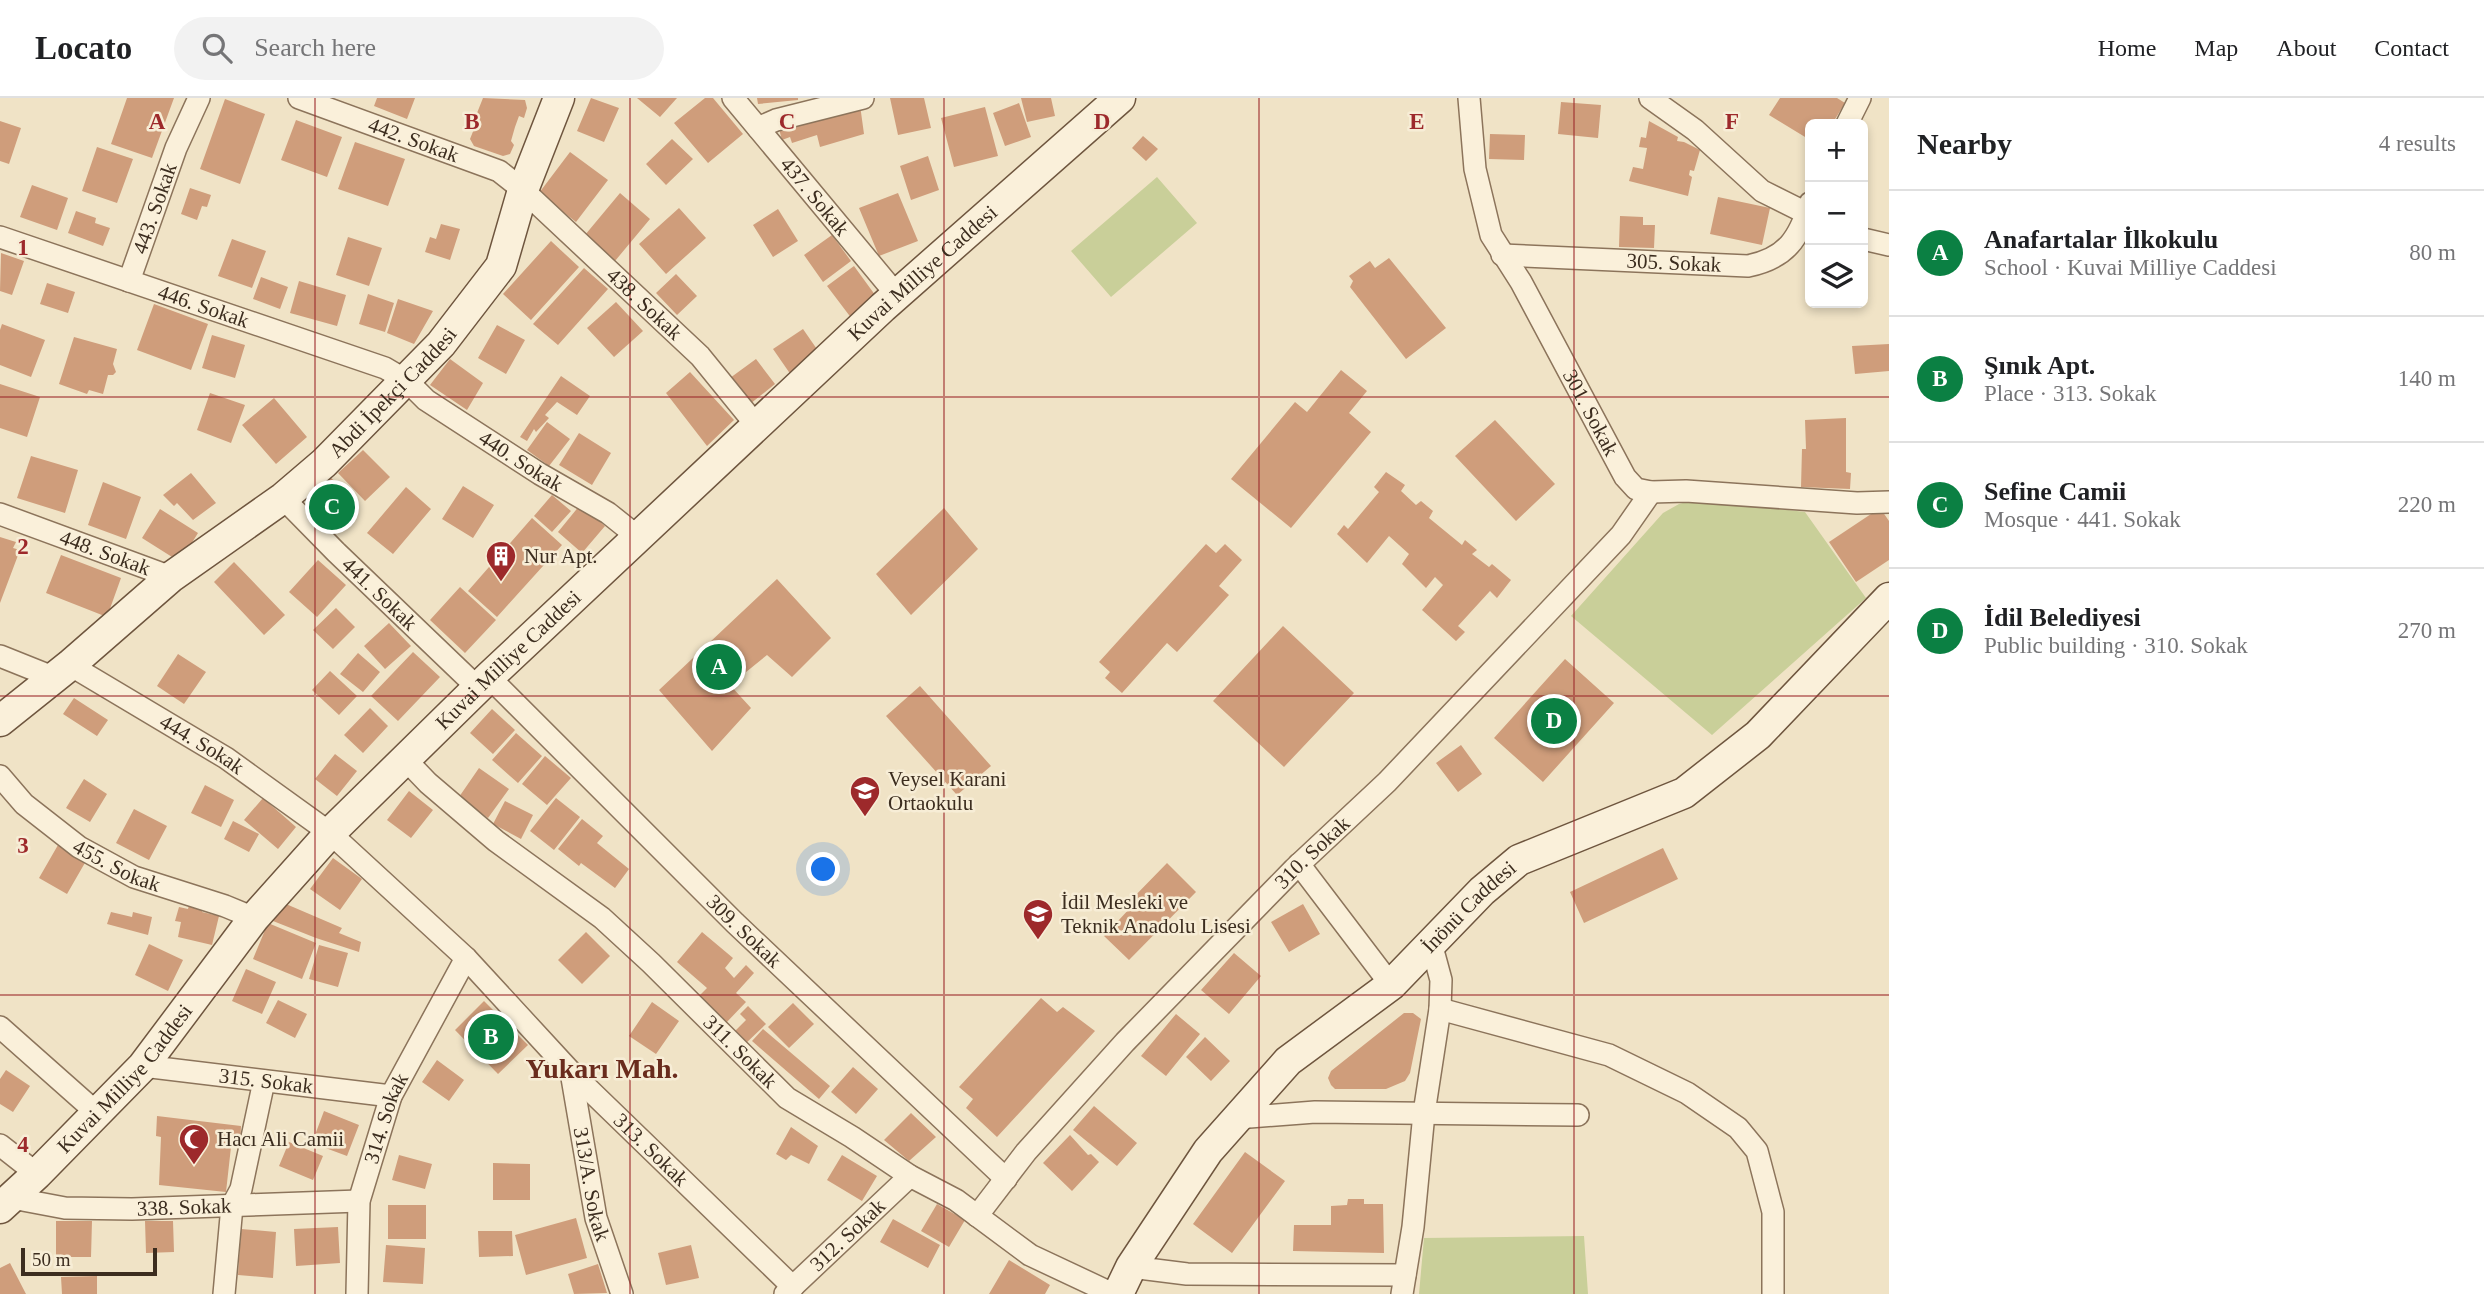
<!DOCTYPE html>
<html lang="en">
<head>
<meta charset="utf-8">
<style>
  :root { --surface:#fff; --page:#f2f2f2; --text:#202124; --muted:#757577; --line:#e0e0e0; --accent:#0b8043 }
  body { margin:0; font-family:"Times New Roman",serif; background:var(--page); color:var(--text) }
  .controls { position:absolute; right:21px; top:21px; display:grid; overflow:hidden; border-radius:10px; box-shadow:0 4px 10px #0003 }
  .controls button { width:63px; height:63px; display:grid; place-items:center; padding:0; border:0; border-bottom:2px solid var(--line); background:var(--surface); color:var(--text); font:35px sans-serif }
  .scale { position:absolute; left:21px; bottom:18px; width:136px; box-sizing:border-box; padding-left:7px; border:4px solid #3c2d1f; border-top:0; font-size:19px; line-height:24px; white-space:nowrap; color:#3c2d1f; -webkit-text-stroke:5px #f7edd6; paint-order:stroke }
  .you { position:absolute; left:824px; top:772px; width:24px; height:24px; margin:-18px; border:5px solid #fff; border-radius:50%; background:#1a73e8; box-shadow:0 0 0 10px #1a73e833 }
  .badge { display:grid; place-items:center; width:46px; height:46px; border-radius:50%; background:var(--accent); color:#fff; font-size:23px; font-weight:700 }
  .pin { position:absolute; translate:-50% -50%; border:4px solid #fff; box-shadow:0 2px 7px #0006 }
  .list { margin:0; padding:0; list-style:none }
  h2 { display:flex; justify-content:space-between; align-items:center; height:91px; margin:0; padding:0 28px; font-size:30px }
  h2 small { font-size:23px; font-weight:400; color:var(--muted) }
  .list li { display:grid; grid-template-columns:46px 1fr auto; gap:21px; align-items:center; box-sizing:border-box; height:126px; padding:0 28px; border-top:2px solid var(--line) }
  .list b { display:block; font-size:26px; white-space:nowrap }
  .list p { margin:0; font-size:23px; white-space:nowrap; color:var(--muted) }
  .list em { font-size:23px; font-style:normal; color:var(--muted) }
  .icon { flex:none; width:38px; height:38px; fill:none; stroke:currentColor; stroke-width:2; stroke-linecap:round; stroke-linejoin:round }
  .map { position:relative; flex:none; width:1889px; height:1196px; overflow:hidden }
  header { display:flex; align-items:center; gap:42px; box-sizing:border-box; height:98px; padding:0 35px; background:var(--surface); border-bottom:2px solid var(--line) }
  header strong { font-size:33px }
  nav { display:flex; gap:38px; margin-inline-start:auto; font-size:24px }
  .search { width:490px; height:63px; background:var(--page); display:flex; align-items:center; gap:18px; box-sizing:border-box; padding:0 24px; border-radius:38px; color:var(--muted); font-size:26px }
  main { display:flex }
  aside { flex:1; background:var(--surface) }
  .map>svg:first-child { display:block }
</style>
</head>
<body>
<header>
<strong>Locato</strong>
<div class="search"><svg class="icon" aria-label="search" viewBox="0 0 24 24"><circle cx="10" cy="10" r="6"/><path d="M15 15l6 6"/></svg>Search here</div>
<nav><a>Home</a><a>Map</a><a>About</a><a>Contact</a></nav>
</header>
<main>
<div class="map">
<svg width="1889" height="1196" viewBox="0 0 1889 1196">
  <rect width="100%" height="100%" fill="#f0e3c6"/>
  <path fill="#c9cf99" d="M1157 79 1197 125 1111 199 1071 153Z
    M1698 401 1805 414 1866 500 1712 637 1571 518 1663 415 1679 406Z
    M1584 1138 1588 1196H1419L1424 1140Z"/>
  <path fill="#cf9d7b" d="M127 0H174L152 60 111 46Z
    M377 0H415L407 21 374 8Z
    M483 0 525 2 527 10 524 20 519 18 515 29 511 43 514 47 510 56 503 58 474 48 470 41 474 31 471 30Z
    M591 0 619 10 604 44 577 33Z
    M637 0H677L660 19Z
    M705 0H713L743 36 708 65 674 25Z
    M757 0H798V2L758 6Z
    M890 0H924L931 30 898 37Z
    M1021 0H1051L1055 18 1027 24Z
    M1780 0H1837L1845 5 1832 26H1810V42L1769 17Z
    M225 1 265 16 240 86 200 71Z
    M1561 4 1601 7 1598 40 1558 36Z
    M1019 5 1031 39 1005 48 993 15Z
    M860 7 864 36 820 49 817 37 792 45 790 39 782 42 779 31Z
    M985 9 998 58 954 69 941 20Z
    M296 22 342 39 327 79 281 62Z
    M0 23 21 30 9 66 0 63Z
    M1649 23 1678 39 1677 43 1684 44 1700 52 1694 73 1690 72 1689 77 1692 79 1688 98 1629 83 1633 69 1643 71 1647 50 1639 49 1641 39 1646 40Z
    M1490 36 1525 37 1524 62 1489 61Z
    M1143 38 1158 51 1146 63 1132 50Z
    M672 41 693 61 666 87 646 66Z
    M355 44 405 61 388 108 338 91Z
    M97 49 133 61 117 105 82 93Z
    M570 54 608 82 576 124 539 95Z
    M928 58 939 92 911 102 900 68Z
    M32 87 68 100 57 132 20 119Z
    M190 90 211 97 207 109 202 108 197 122 181 116Z
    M620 95 650 121 615 163 585 137Z
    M898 95 918 143 879 158 859 110Z
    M1718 99 1770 110 1762 147 1710 136Z
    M679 110 706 140 666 176 639 146Z
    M778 111 798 143 773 159 753 127Z
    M76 113 96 120 95 125 110 130 103 148 68 135Z
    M1620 118 1643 119V127H1655L1654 150 1619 149Z
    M441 126 460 131 450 162 425 154 430 139 436 141Z
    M832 137 851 163 823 184 804 157Z
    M348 139 382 150 369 188 336 177Z
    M232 141 266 153 252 190 218 178Z
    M551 143 579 169 531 222 503 196Z
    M1 155 24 163 12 197 0 193Z
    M1389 160 1446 230 1406 261 1350 189 1353 183 1349 178 1370 163 1375 170Z
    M854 168 878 201 852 221 827 188Z
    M584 170 608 191 558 247 533 226Z
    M676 176 697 198 677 217 656 195Z
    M261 179 288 189 280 211 253 201Z
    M299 183 346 197 337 228 290 215Z
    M47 185 75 194 68 215 40 206Z
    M368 196 394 205 385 234 359 226Z
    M398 201 433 213 414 246 387 235Z
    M616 204 643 233 614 259 587 230Z
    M154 206 208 226 191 272 137 252Z
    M2 226 45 242 31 279 0 267V232Z
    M497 227 525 242 506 276 478 260Z
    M803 231 821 257 791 277 773 251Z
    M212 237 245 247 235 280 202 270Z
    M74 239 117 251 113 266 116 274 113 277H108L103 296 89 292 87 296 59 286Z
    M1889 246V273L1855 276 1852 248Z
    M450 261 483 285 467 312 430 287Z
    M756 261 775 286 750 306 730 280Z
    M1341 272 1367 293 1349 315 1371 334 1291 430 1231 381 1295 304 1307 314Z
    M690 274 734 322 707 348 666 295Z
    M561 278 590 298 577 317 557 304 545 317 549 320 536 334 534 331 527 343 520 339Z
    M0 286 40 299 27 339 0 330Z
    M210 295 245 307 231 345 197 332Z
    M274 300 307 339 276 366 242 327Z
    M1846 320V374L1851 375 1850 391 1801 389 1802 351H1806L1805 322Z
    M1495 322 1555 386 1516 423 1455 358Z
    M547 324 570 341 549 368 527 352Z
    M579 335 611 355 592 387 559 367Z
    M363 352 390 379 365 403 338 375Z
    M31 358 78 372 65 415 17 400Z
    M1386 374 1405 387 1401 393 1416 407 1421 403 1433 413 1429 420 1462 447 1465 442 1477 452 1472 456 1489 469 1492 466 1511 482 1497 500 1490 493 1458 528 1465 534 1456 543 1422 512 1443 487 1435 479 1426 490 1402 466 1409 456 1389 438 1367 465 1337 436 1344 427 1348 431 1379 394 1374 389Z
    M191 375 216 405 193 422 177 405 174 408 163 397Z
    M329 378 357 405 350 425 335 435 308 412 310 397Z
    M103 384 141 399 126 441 88 427Z
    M463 388 494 407 473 440 442 421Z
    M406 389 431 411 393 456 367 435Z
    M552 397 571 413 552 434 534 418Z
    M580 407 605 428 582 455 558 434Z
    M944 410 978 451 911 517 876 476Z
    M1880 410 1889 423V462L1856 484 1829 444Z
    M160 411 198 435 180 464 142 440Z
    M532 420 562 447 497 519 468 493Z
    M0 439 16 444 13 450 20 452 0 505Z
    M1206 446 1216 455 1225 446 1242 462 1219 488 1229 497 1177 554 1167 545 1122 595 1105 580 1110 574 1099 564Z
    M61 457 121 480 107 519 46 495Z
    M318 462 346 487 317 519 289 494Z
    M234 464 285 517 264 537 214 484Z
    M777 481 831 540 792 579 767 557 730 587 751 610 712 653 659 592Z
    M460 489 496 522 465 555 430 522Z
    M336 510 355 529 333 551 313 532Z
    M389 525 411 548 385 571 364 548Z
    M1283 528 1354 595 1284 669 1213 603Z
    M413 554 440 579 398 623 371 598Z
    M358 555 380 574 363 594 340 576Z
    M178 556 206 574 184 606 157 588Z
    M1565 561 1614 605 1543 684 1494 640Z
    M330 573 357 598 339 617 312 592Z
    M920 588 991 668 957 697 886 618Z
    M74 600 108 622 97 638 63 616Z
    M370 610 388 628 363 655 344 637Z
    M492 611 515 632 493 656 470 635Z
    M516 635 542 658 518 685 492 662Z
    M1461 647 1482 676 1458 694 1436 665Z
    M335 656 357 673 337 698 315 681Z
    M545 658 571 680 547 707 522 686Z
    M479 670 509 691 488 720 459 699Z
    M84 681 107 696 90 724 66 710Z
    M205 687 234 702 221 729 191 715Z
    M409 693 433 712 411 740 387 722Z
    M263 700 296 729 278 751 244 722Z
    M556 700 580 719 554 752 530 733Z
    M505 703 533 717 521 741 493 726Z
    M134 711 167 728 149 762 116 745Z
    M582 721 603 738 597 745 629 771 615 790 581 765 579 768 558 751Z
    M233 723 259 736 249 754 224 741Z
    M58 747 86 763 67 796 39 780Z
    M1663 750 1678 781 1584 825 1570 794Z
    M333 760 362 781 340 812 310 791Z
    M1167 765 1196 794 1129 862 1104 838 1131 809 1128 805Z
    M286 806 342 830 339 835 361 844 359 854 316 840 273 823Z
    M1303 806 1320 836 1289 854 1271 824Z
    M189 807 203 810 202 814 219 818 212 847 178 839 181 824 175 823 179 809 188 811Z
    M111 814 132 819 133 814 152 819 148 837 107 826Z
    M268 825 316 845 302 881 253 861Z
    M586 834 610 858 582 886 558 862Z
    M702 834 733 860 725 870 734 880 746 867 754 875 736 895 746 904 725 926 698 899 707 890 677 864Z
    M149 846 183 862 168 893 135 877Z
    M319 847 348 855 338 889 309 881Z
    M1234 855 1261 878 1229 916 1201 892Z
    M246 871 276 884 262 916 232 903Z
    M1041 900 1057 914 1063 909 1095 933 997 1039 966 1010 973 1001 959 989Z
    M278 902 307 916 295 940 266 925Z
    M484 903 528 947 498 976 455 932Z
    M652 904 679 923 656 956 629 938Z
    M793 905 814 926 789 950 768 929Z
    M748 908 766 926 744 947 732 936 746 922 740 916Z
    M1404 915H1413L1421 921 1410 975 1405 983 1386 991H1335L1331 987 1328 980 1331 973Z
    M1176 916 1200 936 1166 978 1141 958Z
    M763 931 830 988 819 1001 752 943Z
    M1205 939 1230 963 1211 983 1186 959Z
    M437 962 464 982 449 1003 422 984Z
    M853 969 878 991 856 1016 831 994Z
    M6 972 30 988 13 1014 0 1006V981Z
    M1094 1008 1137 1045 1117 1068 1073 1032Z
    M324 1013 359 1027 347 1058 312 1045Z
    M911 1015 936 1039 909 1063 884 1042Z
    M157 1018 241 1028 240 1050 231 1049 226 1094 159 1087 161 1039 156 1038Z
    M791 1029 818 1048 809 1066 791 1057 786 1062 776 1056Z
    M1070 1037 1088 1057 1091 1056 1099 1064 1072 1093 1043 1065Z
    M289 1044 323 1058 313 1082 279 1068Z
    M1245 1054 1285 1083 1232 1155 1193 1126Z
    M399 1057 432 1066 425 1091 392 1082Z
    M842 1057 877 1078 862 1103 827 1082Z
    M493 1065 530 1066V1102H493Z
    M1348 1101H1364V1106H1383L1384 1155 1293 1153 1294 1127H1331V1108L1347 1107Z
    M937 1106 965 1122 949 1149 921 1133Z
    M388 1107H426V1141H388Z
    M576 1120 587 1160 526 1177 515 1137Z
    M893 1121 940 1147 928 1170 880 1144Z
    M56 1123H92L91 1159H56Z
    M145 1123H173L174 1154 146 1155Z
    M338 1129 340 1165 296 1168 294 1131Z
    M241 1131 276 1134 273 1180 238 1177Z
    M478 1133H512L513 1158 479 1159Z
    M386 1147 425 1150 423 1186 383 1184Z
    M691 1147 699 1180 666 1187 658 1155Z
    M1009 1162 1050 1187 1045 1196H989Z
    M10 1165 26 1196H0V1170Z
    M598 1166 607 1195 574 1196 568 1176Z
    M97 1178V1196H62L61 1179Z"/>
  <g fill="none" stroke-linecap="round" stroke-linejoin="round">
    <g stroke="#8c745b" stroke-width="24">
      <g id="street">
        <path id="s1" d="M299 0 499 73 523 92 700 258 756 327"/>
        <path id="s2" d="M733 0 896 196"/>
        <path id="s3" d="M1469 0 1475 71 1491 137 1521 184 1625 379 1636 391 1651 394 1686 393 1857 405 1889 404"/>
        <path d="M1650 0 1695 32 1762 93 1810 117"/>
        <path d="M1847 26 1860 0"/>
        <path d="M758 30 776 22 863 0"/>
        <path id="s4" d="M0 139 385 270 407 283 426 302 540 376 608 415 638 439"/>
        <path d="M1863 141 1889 147"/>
        <path id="s5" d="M1502 157 1748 168C1787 160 1799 140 1810 105"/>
        <path id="s6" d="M129 183 176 50 199 0"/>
        <path id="s7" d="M283 400 336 454 478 590"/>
        <path id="s8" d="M0 416 171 479"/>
        <path d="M0 558 55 580"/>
        <path id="s9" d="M70 567 226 660 330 735 466 860 571 974 793 1189"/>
        <path id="s10" d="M489 579 735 825 1006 1081"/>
        <path id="s11" d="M405 661 428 685 496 743 602 820 651 865 787 1000 852 1039 910 1078 956 1102 1030 1157 1113 1196"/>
        <path id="s12" d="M0 678 24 706 79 749 134 779 225 808 254 820"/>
        <path d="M1299 766 1391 887"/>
        <path d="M1440 911 1609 957 1687 995 1738 1030 1757 1053 1773 1114V1196"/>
        <path d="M0 929 97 1015"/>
        <path id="s13" d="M143 968 391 998"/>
        <path id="s14" d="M571 974 596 1120 622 1196"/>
        <path d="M1237 1020 1315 1014 1578 1017"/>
        <path d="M0 1047 37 1076"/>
        <path id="s15" d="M12 1100 65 1110 132 1111 359 1103"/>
        <path id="s16" d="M977 1118 1026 1054 1125 944 1294 771 1387 684 1621 437 1651 394"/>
        <path d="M1131 1169 1187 1176 1405 1177"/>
        <path d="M224 1196 232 1108 241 1091 264 983"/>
        <path id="s17" d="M357 1196 359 1103 391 998 466 860"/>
        <path id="s18" d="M785 1196 910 1078"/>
        <path d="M1402 1196 1413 1129 1424 1015 1440 911 1441 882 1431 845"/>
      </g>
    </g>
    <g stroke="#6e553e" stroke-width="33">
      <g id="secondary">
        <path id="s19" d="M0 623 70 567 171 479 283 400 324 365 441 246 501 168 523 92 559 0"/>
        <path id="s20" d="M0 1110 37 1076 143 968 254 820 330 735 489 579 883 209 1120 0"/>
        <path id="s21" d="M1118 1196 1131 1169 1208 1053 1288 963 1391 887 1482 793 1519 762 1684 695 1758 637 1889 500"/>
      </g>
    </g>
    <use href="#street" stroke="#faf0da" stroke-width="21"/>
    <use href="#secondary" stroke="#faf0da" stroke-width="30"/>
  </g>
  <path fill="none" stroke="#9d292b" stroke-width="2" stroke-opacity="0.55" d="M315 0V1196M630 0V1196M944 0V1196M1259 0V1196M1574 0V1196M0 299H1889M0 598H1889M0 897H1889"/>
  <defs>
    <g id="building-pin" transform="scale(1.575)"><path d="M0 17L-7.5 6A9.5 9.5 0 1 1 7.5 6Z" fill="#9d292b" stroke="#f7edd6"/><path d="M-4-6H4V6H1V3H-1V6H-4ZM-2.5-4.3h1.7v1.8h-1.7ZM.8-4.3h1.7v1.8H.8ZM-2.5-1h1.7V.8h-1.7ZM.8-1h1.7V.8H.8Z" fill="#fff"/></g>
    <g id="school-pin" transform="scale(1.575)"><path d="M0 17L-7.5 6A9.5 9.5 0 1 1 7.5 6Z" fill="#9d292b" stroke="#f7edd6"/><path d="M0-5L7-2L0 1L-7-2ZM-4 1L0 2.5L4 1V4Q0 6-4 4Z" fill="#fff"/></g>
    <g id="mosque-pin" transform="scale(1.575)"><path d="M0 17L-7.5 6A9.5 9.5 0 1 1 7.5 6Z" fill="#9d292b" stroke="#f7edd6"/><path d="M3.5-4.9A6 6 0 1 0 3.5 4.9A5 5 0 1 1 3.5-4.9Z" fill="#fff"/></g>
  </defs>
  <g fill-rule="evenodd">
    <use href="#building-pin" x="501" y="458"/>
    <use href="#school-pin" x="865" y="693"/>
    <use href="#school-pin" x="1038" y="816"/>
    <use href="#mosque-pin" x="194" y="1041"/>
  </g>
  <g text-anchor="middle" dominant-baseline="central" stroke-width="5" stroke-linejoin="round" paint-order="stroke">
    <g font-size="21" fill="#3c2d1f" stroke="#f7edd6">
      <text stroke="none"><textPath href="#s1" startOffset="122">442. Sokak</textPath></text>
      <text stroke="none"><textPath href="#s2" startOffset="128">437. Sokak</textPath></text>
      <text stroke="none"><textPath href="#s6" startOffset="77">443. Sokak</textPath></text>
      <text stroke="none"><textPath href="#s5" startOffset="172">305. Sokak</textPath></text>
      <text stroke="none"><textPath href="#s20" startOffset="1316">Kuvai Milliye Caddesi</textPath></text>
      <text stroke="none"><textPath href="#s1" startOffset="410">438. Sokak</textPath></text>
      <text stroke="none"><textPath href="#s4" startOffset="215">446. Sokak</textPath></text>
      <text stroke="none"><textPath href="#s19" startOffset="513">Abdi İpekçi Caddesi</textPath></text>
      <text stroke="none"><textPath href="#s3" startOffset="343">301. Sokak</textPath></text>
      <text stroke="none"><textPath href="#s4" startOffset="572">440. Sokak</textPath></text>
      <text stroke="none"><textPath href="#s8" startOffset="112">448. Sokak</textPath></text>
      <text stroke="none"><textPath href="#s7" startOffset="136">441. Sokak</textPath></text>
      <text stroke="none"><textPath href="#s20" startOffset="749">Kuvai Milliye Caddesi</textPath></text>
      <text stroke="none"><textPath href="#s9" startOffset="154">444. Sokak</textPath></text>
      <text stroke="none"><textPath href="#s16" startOffset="495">310. Sokak</textPath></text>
      <text stroke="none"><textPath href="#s12" startOffset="149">455. Sokak</textPath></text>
      <text stroke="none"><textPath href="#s21" startOffset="528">İnönü Caddesi</textPath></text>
      <text stroke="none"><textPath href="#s10" startOffset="360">309. Sokak</textPath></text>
      <text stroke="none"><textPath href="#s11" startOffset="446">311. Sokak</textPath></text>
      <text stroke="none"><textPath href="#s20" startOffset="180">Kuvai Milliye Caddesi</textPath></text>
      <text stroke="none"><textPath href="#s13" startOffset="124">315. Sokak</textPath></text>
      <text stroke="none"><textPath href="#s17" startOffset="180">314. Sokak</textPath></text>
      <text stroke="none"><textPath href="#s9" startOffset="761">313. Sokak</textPath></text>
      <text stroke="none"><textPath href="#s14" startOffset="114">313/A. Sokak</textPath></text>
      <text stroke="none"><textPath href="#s15" startOffset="173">338. Sokak</textPath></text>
      <text stroke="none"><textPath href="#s18" startOffset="86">312. Sokak</textPath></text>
    </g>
    <g font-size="21" fill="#3c2d1f" stroke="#f7edd6" text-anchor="start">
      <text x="524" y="458">Nur Apt.</text>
      <text x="888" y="681">Veysel Karani<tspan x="888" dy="24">Ortaokulu</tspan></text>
      <text x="1061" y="804">İdil Mesleki ve<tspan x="1061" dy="24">Teknik Anadolu Lisesi</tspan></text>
      <text x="217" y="1041">Hacı Ali Camii</text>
    </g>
    <g font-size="28" font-weight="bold" fill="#6a2c1d" stroke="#f7edd6">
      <text x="602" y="970">Yukarı Mah.</text>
    </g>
  </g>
  <g font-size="23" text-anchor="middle" font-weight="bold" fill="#9d292b" stroke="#f7edd6" stroke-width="5" stroke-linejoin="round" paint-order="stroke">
    <text x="157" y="31">A</text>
    <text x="472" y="31">B</text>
    <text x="787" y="31">C</text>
    <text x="1102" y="31">D</text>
    <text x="1417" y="31">E</text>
    <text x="1732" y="31">F</text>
    <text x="23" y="157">1</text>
    <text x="23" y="456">2</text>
    <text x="23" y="755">3</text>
    <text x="23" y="1054">4</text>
  </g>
</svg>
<div class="controls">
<button>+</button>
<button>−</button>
<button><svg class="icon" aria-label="layers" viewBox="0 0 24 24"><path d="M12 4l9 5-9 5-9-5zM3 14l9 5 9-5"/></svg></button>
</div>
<div class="scale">50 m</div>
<div class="you"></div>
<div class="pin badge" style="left:719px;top:569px">A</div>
<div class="pin badge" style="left:491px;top:939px">B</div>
<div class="pin badge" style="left:332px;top:409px">C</div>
<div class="pin badge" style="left:1554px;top:623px">D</div>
</div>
<aside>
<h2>Nearby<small>4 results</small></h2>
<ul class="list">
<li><span class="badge">A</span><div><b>Anafartalar İlkokulu</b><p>School · Kuvai Milliye Caddesi</p></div><em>80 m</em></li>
<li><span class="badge">B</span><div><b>Şınık Apt.</b><p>Place · 313. Sokak</p></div><em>140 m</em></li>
<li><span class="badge">C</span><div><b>Sefine Camii</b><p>Mosque · 441. Sokak</p></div><em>220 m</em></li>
<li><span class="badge">D</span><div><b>İdil Belediyesi</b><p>Public building · 310. Sokak</p></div><em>270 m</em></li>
</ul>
</aside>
</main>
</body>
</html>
